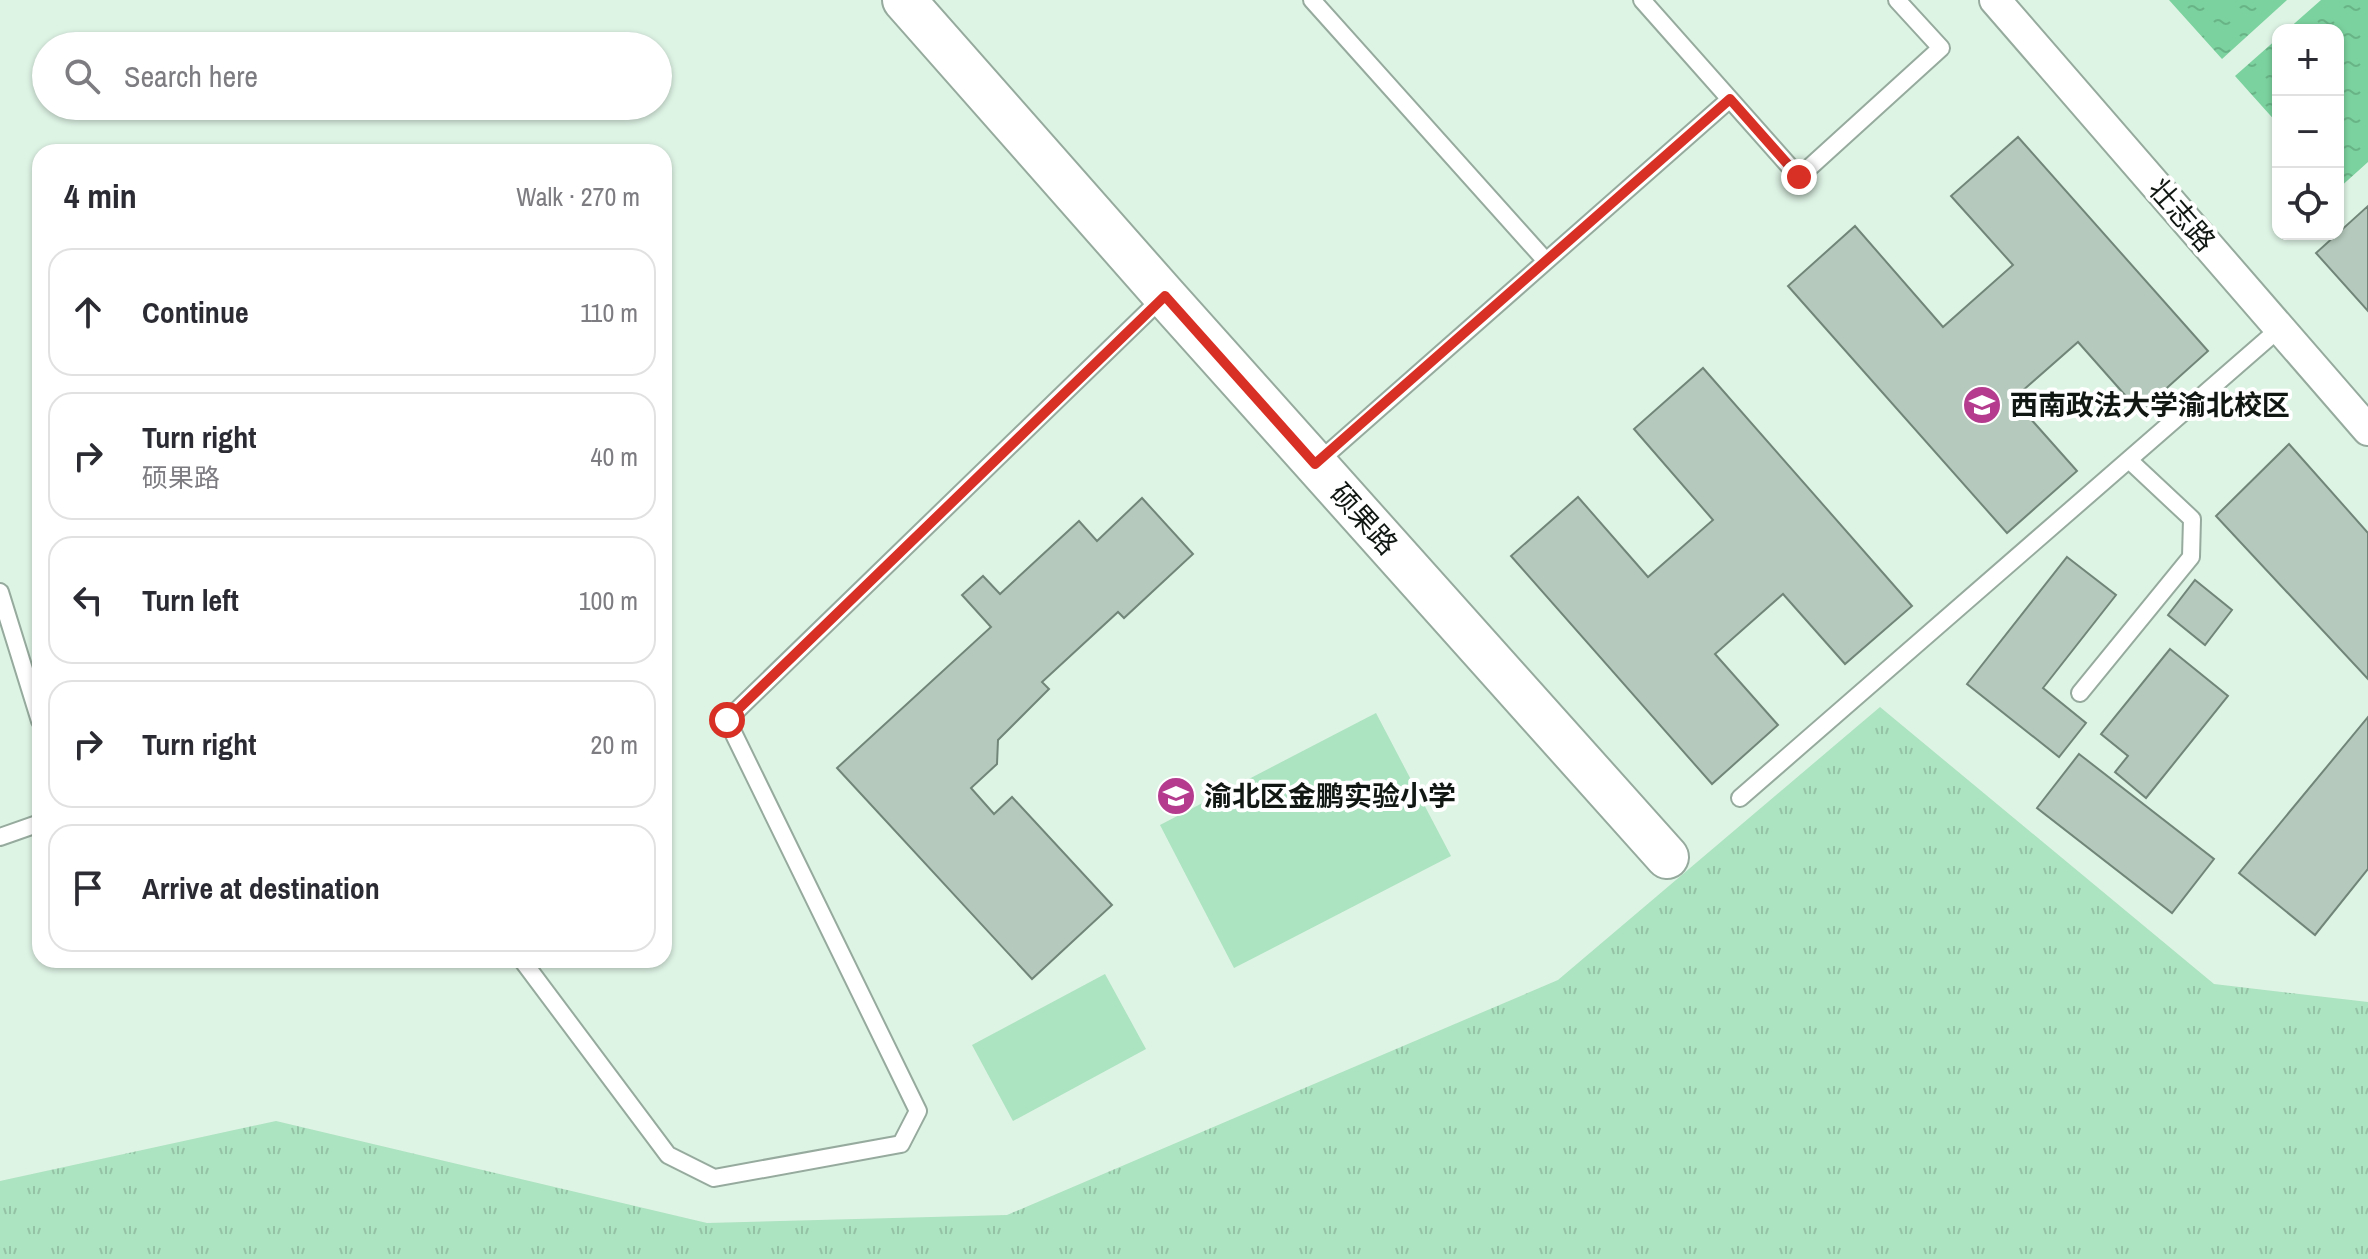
<!DOCTYPE html>
<html lang="en">
<head>
<meta charset="utf-8">
<style>
  :root { --surface:#fff; --page:#f2f2f3; --text:#2b2b33; --muted:#7c7c81; --line:#e1e1e2 }
  body { margin:0; font-family:"Archivo Narrow","Noto Sans SC",sans-serif; background:var(--page); color:var(--text) }
  .controls { position:absolute; right:24px; top:24px; display:grid; overflow:hidden; border-radius:16px; box-shadow:0 2px 6px #0004 }
  .controls button { width:72px; height:72px; display:grid; place-items:center; padding:0; border:0; border-bottom:2px solid var(--line); background:var(--surface); color:var(--text); font:40px sans-serif }
  .stop { position:absolute; width:24px; height:24px; margin:-18px; border:6px solid #d93025; border-radius:50%; background:#fff }
  .stop.end { background:#d93025; border-color:#fff; box-shadow:0 2px 8px #0008 }
  .list { margin:0; padding:0; list-style:none }
  h2 { display:flex; justify-content:space-between; align-items:center; height:104px; margin:0; padding:0 32px; font-size:34px }
  h2 small { font-size:26px; font-weight:400; color:var(--muted) }
  .list li { display:grid; grid-template-columns:52px 1fr auto; gap:24px; align-items:center; box-sizing:border-box; height:128px; margin:0 16px 16px; padding:0 16px; border:2px solid var(--line); border-radius:24px }
  .list b { display:block; font-size:30px; white-space:nowrap }
  .list p { margin:0; font-size:26px; white-space:nowrap; color:var(--muted) }
  .list em { font-size:26px; font-style:normal; color:var(--muted) }
  .icon { flex:none; width:44px; height:44px; fill:none; stroke:currentColor; stroke-width:2; stroke-linecap:round; stroke-linejoin:round }
  .map { position:relative; flex:none; width:2368px; height:1259px; overflow:hidden }
  .search { position:absolute; background:var(--surface); box-shadow:0 2px 6px #0004; left:32px; top:32px; width:640px; height:88px; display:flex; align-items:center; gap:20px; box-sizing:border-box; padding:0 28px; border-radius:44px; color:var(--muted); font-size:30px }
  .panel { position:absolute; background:var(--surface); box-shadow:0 2px 6px #0004; left:32px; top:144px; width:640px; height:824px; border-radius:24px }
  .map>svg:first-child { display:block }
</style>
</head>
<body>
<div class="map">
<svg width="2368" height="1259" viewBox="0 0 2368 1259">
  <defs>
    <pattern id="park-tufts" width="24" height="20" patternUnits="userSpaceOnUse" patternTransform="scale(2)"><rect width="24" height="20" fill="#ace3c0"/><path d="M3 7l-1-3M5 7V3M7 7l1-3M15 17l-1-3M17 17v-4M19 17l1-3" fill="none" stroke="#93c2a4"/></pattern>
    <pattern id="water-ripples" width="26" height="14" patternUnits="userSpaceOnUse" patternTransform="scale(2)"><rect width="26" height="14" fill="#7bd29e"/><path d="M2 4q2-2 4 0t4 0M15 11q2-2 4 0t4 0" fill="none" stroke="#69b487"/></pattern>
  </defs>
  <rect width="100%" height="100%" fill="#ddf3e4"/>
  <path fill="#ace3c0" d="M1376 713 1451 856 1234 968 1160 825Z
    M1105 974 1146 1049 1013 1121 972 1045Z"/>
  <path fill="url(#park-tufts)" d="M1880 707 2214 984 2368 1002V1259H0V1181L276 1121 707 1223 1007 1215 1558 980Z"/>
  <path fill="url(#water-ripples)" d="M2169 0H2287L2222 59Z
    M2321 0H2368V162L2338 189V30H2287Z
    M2278 38V124L2235 76Z"/>
  <path fill="#b5cabc" stroke="#718678" stroke-width="2" d="M2018 137 2208 351 2140 412 2078 342 2013 399 2077 471 2007 533 1788 286 1855 226 1943 327 2013 265 1951 196Z
    M2368 206V311L2316 253Z
    M1703 368 1912 606 1845 664 1783 594 1715 654 1778 725 1712 784 1511 556 1578 497 1648 577 1713 520 1634 429Z
    M2289 444 2368 533V679L2216 516Z
    M1142 498 1193 554 1124 618 1118 612 1042 682 1049 689 998 740 997 764 971 788 994 814 1012 797 1112 905 1032 979 837 768 991 627 962 595 983 576 1000 594 1079 521 1097 541Z
    M2067 557 2116 595 2043 688 2086 723 2059 757 1967 684Z
    M2195 580 2232 610 2205 645 2168 615Z
    M2170 649 2228 696 2146 798 2115 772 2128 756 2101 734Z
    M2368 717V869L2315 935 2239 873Z
    M2079 754 2214 859 2172 913 2037 808Z"/>
  <g fill="none" stroke-linecap="round" stroke-linejoin="round">
    <g stroke="#96ab9d" stroke-width="20">
      <path id="lane" d="M1312 0 1546 261
        M1642 0 1799 177 1941 48 1897 0
        M1317 463 1730 99
        M0 592 40 721
        M2080 693 2191 557 2192 519 2129 460
        M1740 798 2280 328
        M0 837 40 823
        M522 960 668 1155 714 1178 901 1144 918 1111 727 720 1163 297"/>
    </g>
    <g stroke="#96ab9d" stroke-width="34">
      <path id="street" d="M1995 0 2368 430"/>
    </g>
    <g stroke="#96ab9d" stroke-width="46">
      <path id="secondary" d="M904 0 1165 296 1667 857"/>
    </g>
    <use href="#lane" stroke="#fff" stroke-width="16"/>
    <use href="#street" stroke="#fff" stroke-width="30"/>
    <use href="#secondary" stroke="#fff" stroke-width="42"/>
  </g>
  <g fill="none" stroke-linecap="round" stroke-linejoin="round">
    <path stroke="#d93025" stroke-width="10" d="M727 720 1165 296 1315 464 1730 99 1799 177"/>
  </g>
  <defs>
    <g id="university-disc" transform="scale(2)"><circle r="9.5" fill="#b53b8f" stroke="#fff"/><path d="M0-5L7-2L0 1L-7-2ZM-4 1L0 2.5L4 1V4Q0 6-4 4Z" fill="#fff"/></g>
    <g id="school-disc" transform="scale(2)"><circle r="9.5" fill="#b53b8f" stroke="#fff"/><path d="M0-5L7-2L0 1L-7-2ZM-4 1L0 2.5L4 1V4Q0 6-4 4Z" fill="#fff"/></g>
  </defs>
  <g fill-rule="evenodd">
    <use href="#university-disc" x="1982" y="405"/>
    <use href="#school-disc" x="1176" y="796"/>
  </g>
  <g text-anchor="middle" dominant-baseline="central" stroke-width="8" stroke-linejoin="round" paint-order="stroke">
    <g font-size="28" fill="#111813" stroke="#fff">
      <text transform="translate(2182 215) rotate(49)">壮志路</text>
      <text transform="translate(1364 519) rotate(48)">硕果路</text>
    </g>
    <g font-size="28" font-weight="bold" fill="#111813" stroke="#fff" text-anchor="start">
      <text x="2010" y="405">西南政法大学渝北校区</text>
      <text x="1204" y="796">渝北区金鹏实验小学</text>
    </g>
  </g>
</svg>
<div class="controls">
<button>+</button>
<button>−</button>
<button><svg class="icon" aria-label="locate" viewBox="0 0 24 24"><circle cx="12" cy="12" r="6"/><path d="M12 2v4M12 18v4M2 12h4M18 12h4"/></svg></button>
</div>
<div class="stop" style="left:727px;top:720px"></div>
<div class="stop end" style="left:1799px;top:177px"></div>
<div class="search"><svg class="icon" aria-label="search" viewBox="0 0 24 24"><circle cx="10" cy="10" r="6"/><path d="M15 15l6 6"/></svg>Search here</div>
<section class="panel">
<h2>4 min<small>Walk · 270 m</small></h2>
<ul class="list">
<li><svg class="icon" aria-label="ahead" viewBox="0 0 24 24"><path d="M12 20V5M6 11l6-6 6 6"/></svg><div><b>Continue</b></div><em>110 m</em></li>
<li><svg class="icon" aria-label="right" viewBox="0 0 24 24"><path d="M7 20v-9h11M14 6l5 5-5 5"/></svg><div><b>Turn right</b><p>硕果路</p></div><em>40 m</em></li>
<li><svg class="icon" aria-label="left" viewBox="0 0 24 24"><path d="M17 20v-9H6M10 6l-5 5 5 5"/></svg><div><b>Turn left</b></div><em>100 m</em></li>
<li><svg class="icon" aria-label="right" viewBox="0 0 24 24"><path d="M7 20v-9h11M14 6l5 5-5 5"/></svg><div><b>Turn right</b></div><em>20 m</em></li>
<li><svg class="icon" aria-label="arrive" viewBox="0 0 24 24"><path d="M6 21V4h12l-3 4 3 4H6"/></svg><div><b>Arrive at destination</b></div></li>
</ul>
</section>
</div>
</body>
</html>
